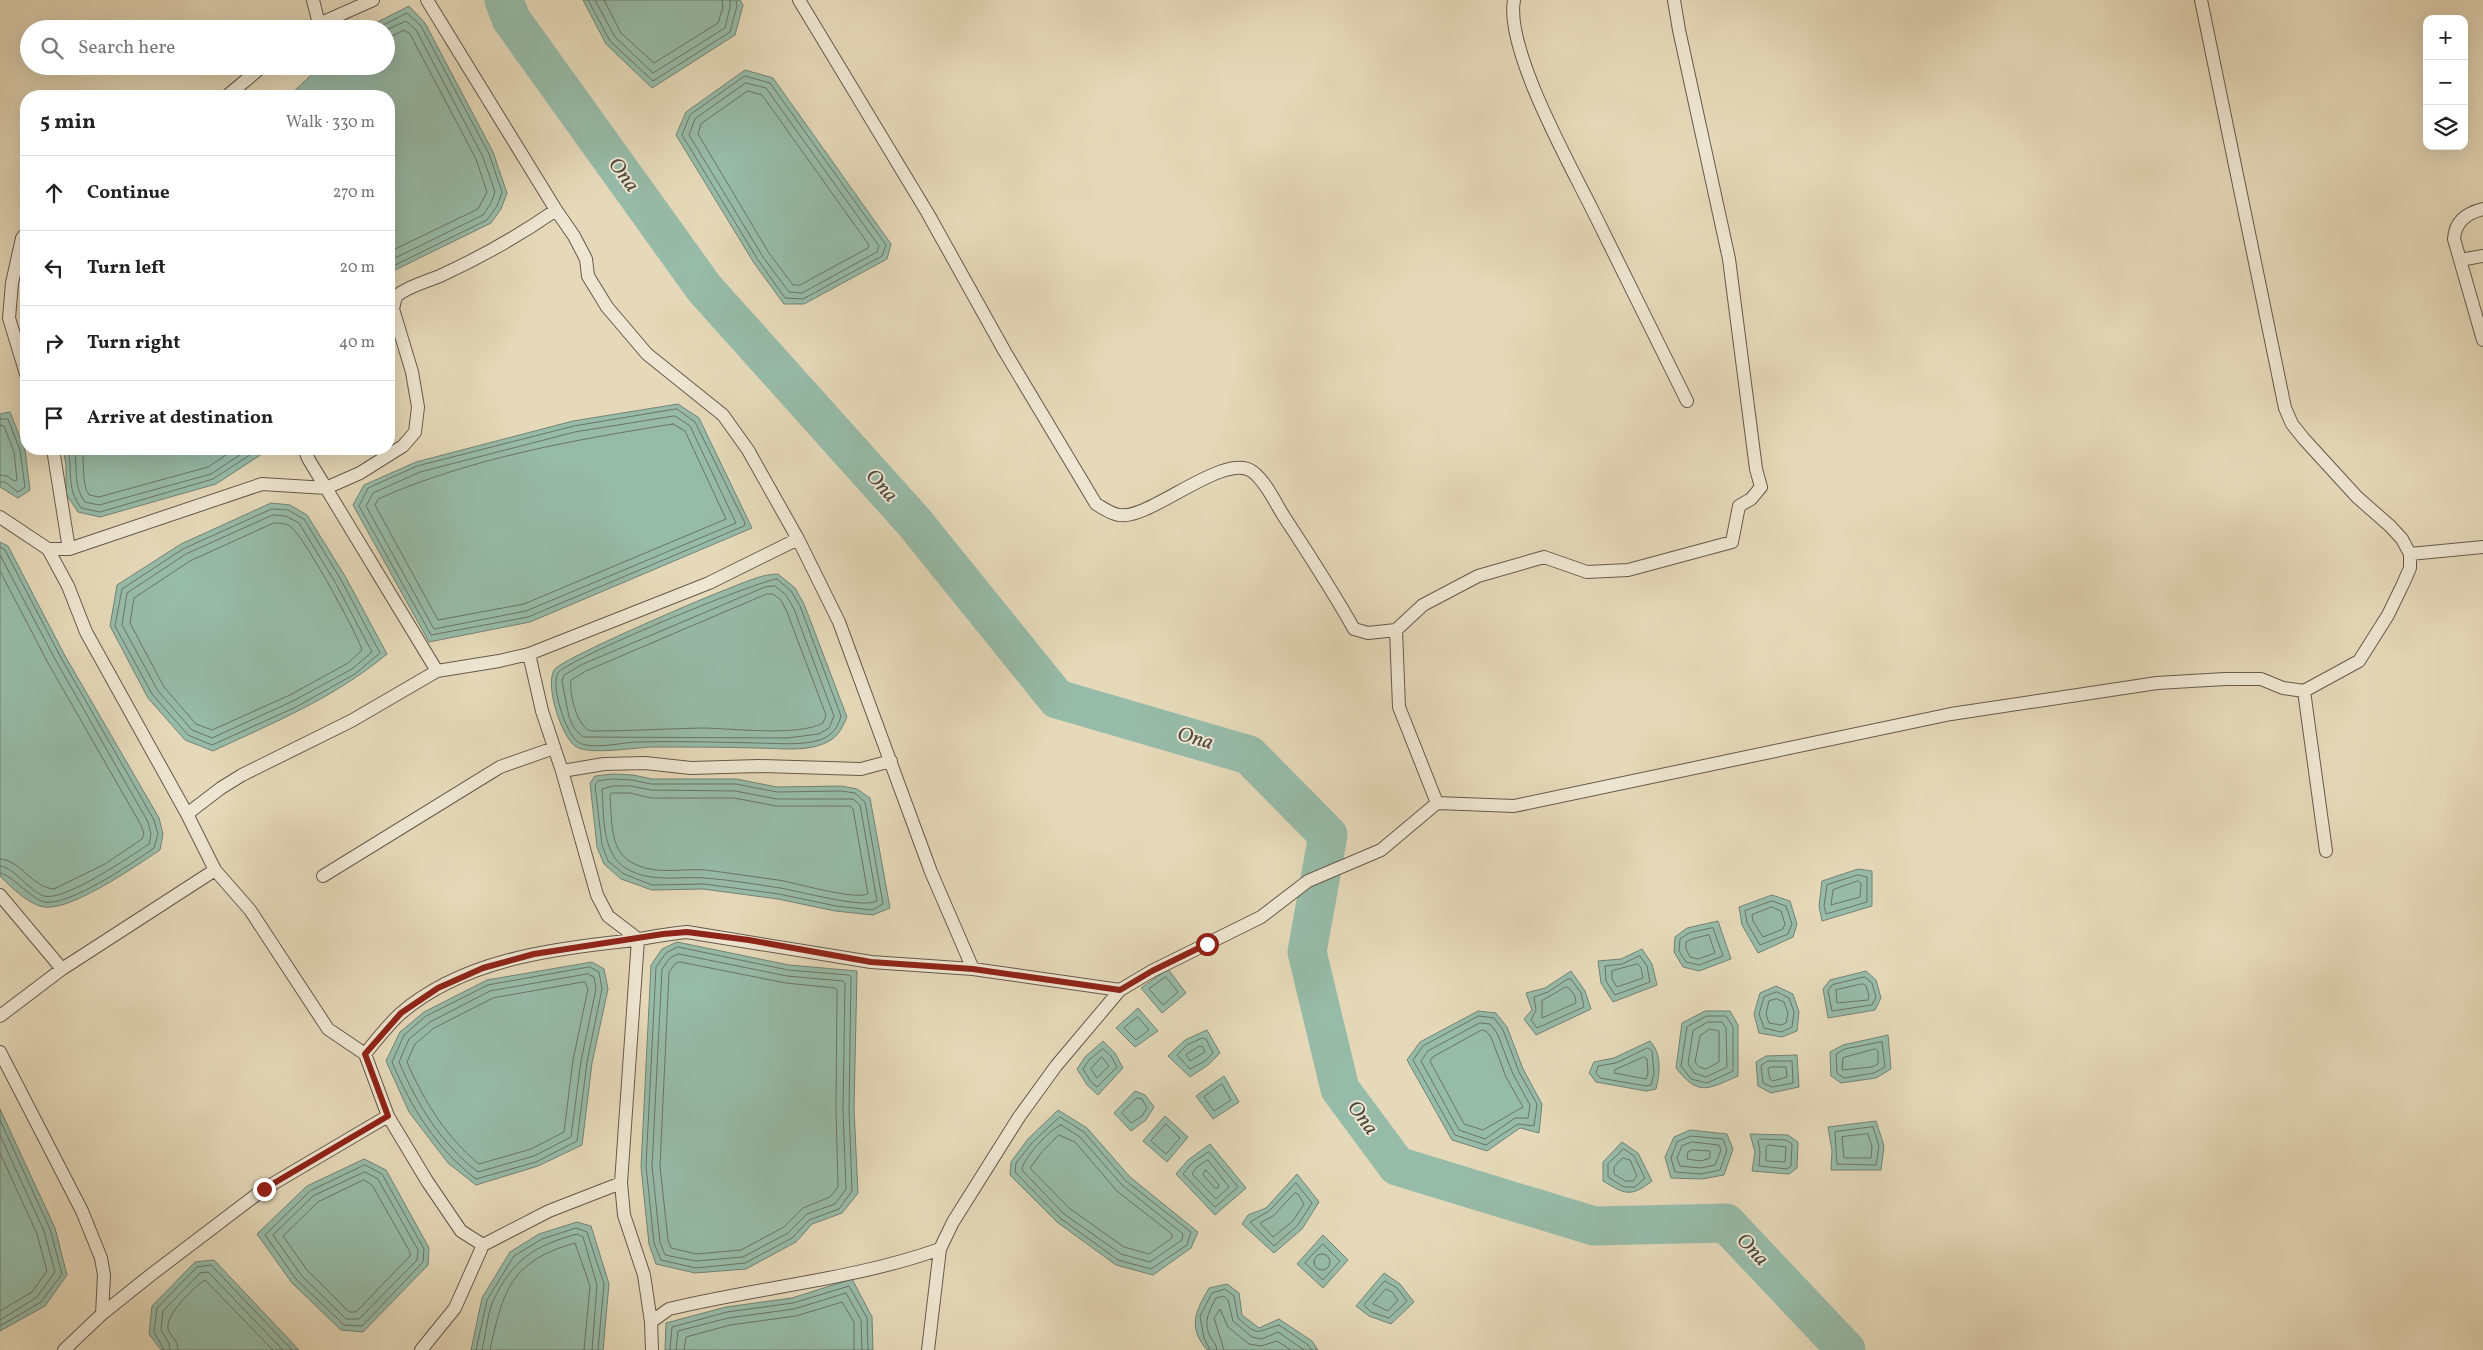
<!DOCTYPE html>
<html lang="en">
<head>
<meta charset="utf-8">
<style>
  :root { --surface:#fff; --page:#f6f6f6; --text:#222; --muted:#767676; --line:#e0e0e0 }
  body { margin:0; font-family:Vollkorn,serif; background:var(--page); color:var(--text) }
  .controls { position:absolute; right:15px; top:15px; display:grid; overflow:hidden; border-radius:10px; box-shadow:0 5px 20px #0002 }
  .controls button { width:45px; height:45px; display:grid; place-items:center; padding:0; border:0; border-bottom:1px solid var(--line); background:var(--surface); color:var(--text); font:25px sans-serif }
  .stop { position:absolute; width:15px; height:15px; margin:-11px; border:4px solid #8f2418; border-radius:50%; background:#fff }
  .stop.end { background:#8f2418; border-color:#fff; box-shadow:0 1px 5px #0008 }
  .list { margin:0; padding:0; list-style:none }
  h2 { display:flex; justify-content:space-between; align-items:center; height:65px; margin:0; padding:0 20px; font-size:21px }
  h2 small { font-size:16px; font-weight:400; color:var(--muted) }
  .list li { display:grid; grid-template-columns:32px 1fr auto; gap:15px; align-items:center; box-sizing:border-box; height:75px; padding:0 20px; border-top:1px solid var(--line) }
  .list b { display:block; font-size:19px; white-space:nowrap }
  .list em { font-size:16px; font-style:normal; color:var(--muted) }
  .icon { flex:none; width:28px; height:28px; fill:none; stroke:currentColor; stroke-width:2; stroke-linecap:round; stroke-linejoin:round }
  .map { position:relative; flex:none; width:2483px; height:1350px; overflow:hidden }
  .search { position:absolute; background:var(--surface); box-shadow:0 5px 20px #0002; left:20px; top:20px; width:375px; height:55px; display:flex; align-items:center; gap:12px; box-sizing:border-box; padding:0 18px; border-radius:28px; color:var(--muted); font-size:19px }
  .panel { position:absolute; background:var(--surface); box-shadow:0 5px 20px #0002; left:20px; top:90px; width:375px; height:365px; border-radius:20px }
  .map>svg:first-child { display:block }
</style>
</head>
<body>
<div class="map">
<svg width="2483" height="1350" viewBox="0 0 2483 1350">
  <rect width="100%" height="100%" fill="#e5d9b9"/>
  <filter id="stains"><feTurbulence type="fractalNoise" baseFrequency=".004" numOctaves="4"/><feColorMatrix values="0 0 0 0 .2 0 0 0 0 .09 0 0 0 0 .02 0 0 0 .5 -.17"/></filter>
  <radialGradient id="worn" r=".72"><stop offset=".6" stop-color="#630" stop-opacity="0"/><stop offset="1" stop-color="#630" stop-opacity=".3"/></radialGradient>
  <path fill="#97bba9" stroke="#738375" d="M583 0H740L743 5 735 35 652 88 606 44Z
    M409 6 425 23 493 152 507 193 501 209 491 223 389 273V96H289L321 66H386V29H364Z
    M745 70 773 78 891 244 887 259 804 304H784L754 263 676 135 686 112Z
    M678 404 699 418 752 528 530 622 429 642 353 505 364 485 416 462 573 421Z
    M10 412 25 450 30 490 18 498 0 487V414Z
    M63 449H263L265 452 216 484 100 517 78 512 66 494V465Z
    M271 503 290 505 307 515 345 576 387 654C334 698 275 722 213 751L185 740 148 698 110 626 117 585 181 544Z
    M0 542 8 546 64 654 159 818 163 834 160 850C137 865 65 916 40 906 25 901 11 887 0 876Z
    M778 574 795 588 804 604 847 717C841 730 838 738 823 744 803 752 777 748 756 748 722 747 688 747 654 747 637 747 588 756 575 746 561 735 545 686 554 670 561 658 741 581 763 576 768 575 774 574 778 574Z
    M613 774 633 775 652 779H736L777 787 841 786 857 789 870 798 890 908 873 915 835 911 778 899 703 889 652 890 621 879 604 864 597 847 590 783 595 776Z
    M1858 869 1872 871V906L1822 921 1819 906 1822 881Z
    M1772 895 1790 901 1797 924 1793 937 1758 953 1742 925 1739 907Z
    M1718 921 1731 959 1699 971 1683 967 1674 952 1675 937 1687 928Z
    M677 942 789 965 857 971 854 1109 858 1193 842 1213 812 1224 796 1242 746 1269 695 1273 656 1264 649 1244 641 1167 651 965 662 949Z
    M1642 949 1652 964 1657 985 1613 1002 1601 983 1598 961 1621 959Z
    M592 962 604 969 608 989 592 1063 582 1145 538 1166 476 1185 448 1163 409 1112 386 1061 400 1032 424 1012 487 980Z
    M1168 969 1186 993 1162 1013 1141 988Z
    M1571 971 1585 991 1591 1009 1536 1035 1524 1019 1532 1010 1526 993 1545 988Z
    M1866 971 1876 980 1881 998 1875 1010 1828 1018 1823 989 1830 980Z
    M1776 986 1793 994 1799 1012 1797 1031 1782 1037 1759 1033 1754 1014 1760 993Z
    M1138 1008 1158 1031 1135 1047 1116 1028Z
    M1478 1011 1496 1013 1507 1027 1523 1069 1542 1104 1539 1133 1520 1128 1487 1151 1452 1140 1407 1060 1420 1042Z
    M1705 1011H1730L1738 1025V1076C1708 1089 1699 1097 1676 1068L1682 1023Z
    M1207 1030 1220 1053 1208 1065 1190 1077 1168 1056 1185 1040Z
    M1888 1035 1891 1069 1876 1078 1841 1083 1831 1076 1830 1052 1843 1045Z
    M1103 1041 1115 1053 1123 1068 1098 1095 1087 1085 1077 1069 1085 1057Z
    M1650 1041C1662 1054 1660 1073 1656 1089L1646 1091 1596 1082 1589 1073 1594 1062 1614 1058Z
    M1797 1055 1799 1087 1771 1093 1758 1086 1756 1062 1766 1056Z
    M1224 1076 1239 1102 1213 1119 1196 1096Z
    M1135 1091 1145 1095 1154 1107 1146 1120 1131 1131 1114 1113Z
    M0 1109 55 1228 67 1275 45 1306 0 1331Z
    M1058 1110 1087 1128 1130 1177 1198 1232 1191 1248 1153 1275 1116 1265 1057 1222 1010 1175 1011 1162 1028 1139Z
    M1165 1116 1188 1137 1167 1162 1143 1141Z
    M1876 1121 1884 1146 1881 1170H1831L1832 1151 1828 1127Z
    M1690 1130 1727 1134 1733 1149 1724 1175 1702 1179 1671 1178 1665 1157 1674 1137Z
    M1750 1134 1788 1135 1798 1142 1797 1168 1789 1174 1752 1171 1755 1152Z
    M1622 1142 1638 1153 1652 1181C1630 1198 1625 1194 1603 1181V1162Z
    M1210 1144 1246 1188 1215 1215 1176 1174 1188 1160Z
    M364 1159 386 1170 429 1248 428 1265 363 1332 341 1330 292 1283 257 1234 307 1186Z
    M1297 1174 1319 1202 1302 1229 1274 1253 1242 1224 1248 1215 1266 1208Z
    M577 1222 591 1226 609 1284 603 1350H471L482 1298 510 1252 539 1234Z
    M1323 1235 1348 1260 1323 1288 1297 1264Z
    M214 1260 299 1350H161L149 1334 152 1306 195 1262Z
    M1384 1273 1400 1284 1414 1302 1391 1324 1369 1316 1356 1306Z
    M852 1279 872 1317 873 1350H665L666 1323 726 1307 792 1298Z
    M1227 1284 1239 1293 1242 1315 1259 1328 1279 1319 1312 1341 1318 1350H1207C1187 1326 1196 1311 1209 1288Z"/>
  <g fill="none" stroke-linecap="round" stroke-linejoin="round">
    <path stroke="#6a7468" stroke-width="1" d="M588 0 610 41 653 81 730 32 737 6 736 0
      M595 0 615 37 653 73 725 28 730 7V0
      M604 0 621 33 654 63 718 23 723 7 722 0
      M375 29 407 13 421 26 489 154 502 192 497 206 487 220 389 268
      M386 30 406 21 416 30 483 157 495 192 491 203 483 215 389 261
      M386 39 404 30 410 34 476 159 487 192 478 209 389 252
      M745 76 770 83 886 245 882 256 803 299 785 298 758 260 682 135 690 115Z
      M746 83 766 88 879 246 877 252 802 293 789 292 763 257 689 135 695 119Z
      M748 91 762 95 869 245 868 248 800 285H793L769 253 698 134 701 124Z
      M677 409 695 422 745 523 744 526 528 617 431 635 359 506 368 488 417 466 574 426Z
      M675 416 690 426 736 523 526 611 434 629 366 506 373 493 420 472 575 432Z
      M0 419H8L20 450 25 487 18 492 5 482H0
      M673 424 685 431 726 519 524 604 438 620 375 505 378 499C470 458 574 440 673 424Z
      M0 425 4 426 14 452 17 480 14 481 7 476 0 475
      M68 449C73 473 66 487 81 508L100 512 213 479 259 449
      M74 449C78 468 73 486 85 502L99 505 211 474 249 449
      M82 449C85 463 81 483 89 495L99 497 208 467 235 449
      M272 509 288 510 304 519 340 578 380 653 355 674 296 707 212 745 188 735 152 694 115 626 122 589 183 549Z
      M273 515 286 516 299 523 335 582 372 652 352 669 293 701 212 738 192 730 158 691 122 625 127 593 186 554Z
      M274 523C281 523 287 523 292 528 304 537 357 633 362 650L348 663 290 695 212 730 196 724 164 687 130 623 134 598 190 561Z
      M0 547 5 550 60 656 154 820 158 834 154 848C134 862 63 911 41 901 30 896 8 873 0 873
      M0 555 55 659 148 822 151 834 149 844C131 856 64 902 44 896 29 891 14 867 0 866
      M0 571 48 663 141 825 144 834 142 839 105 864 54 889C31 887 21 860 0 859
      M777 579 791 591 800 606 841 716C838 727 832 736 820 740 800 746 777 743 756 743 716 742 675 741 635 742 621 743 590 750 578 742 566 734 550 685 558 673 567 659 756 581 777 579Z
      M775 586 786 595 794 609 834 716 829 728 819 734 787 738 583 737 574 728 569 717 562 681 564 675 583 664 765 587Z
      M767 594H773L781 600 787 612 826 715 823 723C797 737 731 728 700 728 664 729 628 731 592 731 577 729 569 693 571 680L586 671Z
      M613 779 632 780 651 784H736L777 792 841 791 855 793 865 802 883 904 872 910 836 906 779 894 704 884 652 885 624 874 608 861 602 845 595 785 598 781Z
      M631 786 651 790 735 791 777 799H853L860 805 877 901C863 909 799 891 780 888 755 884 730 880 705 878 678 876 652 883 627 869 601 854 604 815 602 789L613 786Z
      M612 793H630L651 798H734L776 806H850L853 809 868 894C853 900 797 883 778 880 754 877 730 873 706 870 680 868 655 876 631 862 609 850 612 818 610 796Z
      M1858 875 1867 877V902L1826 914 1824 906 1827 885Z
      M1858 881 1861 883 1860 897 1831 905 1833 890Z
      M1772 901 1786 906 1792 924 1788 934 1760 945 1747 923 1745 911Z
      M1772 907 1781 911 1785 924 1783 929 1763 937 1753 921 1752 915Z
      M1713 928 1723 956 1699 965 1686 962 1679 951 1680 939 1689 933Z
      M1709 935 1715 953 1698 959 1690 957 1686 949V942L1692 939Z
      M678 947 788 970 849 975 851 977 849 1109 852 1191 839 1209 809 1220 792 1238 745 1263 696 1268 661 1260 654 1243 646 1166 656 967 666 953Z
      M679 954 787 976 843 981 845 983 843 1109 846 1189 835 1204 807 1214 788 1233 743 1257 696 1261 665 1255 660 1242 652 1166 662 969 670 958Z
      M1640 956 1647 966 1650 982 1615 995 1606 981 1605 966 1622 964Z
      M680 962 786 983 835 988 837 990 836 1109 838 1187 830 1197 803 1208 784 1227 741 1250 696 1254 671 1248 668 1240 660 1166 669 972 675 964Z
      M1638 964 1641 968 1643 978 1617 987 1612 979V971Z
      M590 967 599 972 602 989 587 1062 577 1141 536 1162 476 1179C436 1148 412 1109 392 1062L404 1035 426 1016 488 985Z
      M588 974 594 977 596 989 581 1061 571 1137 534 1156 478 1172C441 1144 417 1104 399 1062L409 1039 430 1022 490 991Z
      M1166 977 1178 992 1163 1005 1149 989Z
      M1865 977 1872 983 1876 997 1872 1005 1832 1011 1828 991 1832 985Z
      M1568 979H1571L1581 993 1584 1007 1537 1028 1531 1020 1536 1010 1534 997 1548 992Z
      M585 982 588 989 573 1060 564 1132 531 1149 479 1164C446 1137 424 1101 407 1062L415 1044 434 1028 493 998Z
      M1863 984 1866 986 1869 996 1868 1000 1837 1003 1836 990Z
      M1566 987 1569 988 1575 996 1576 1003 1542 1018V1001Z
      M1777 992 1789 998 1794 1012 1792 1027 1781 1032 1764 1028 1759 1014 1764 997Z
      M1777 999 1784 1002 1788 1013 1786 1023 1781 1025 1769 1023 1766 1014 1769 1001Z
      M1479 1016 1494 1018 1503 1030 1519 1072 1537 1104 1534 1126 1518 1124 1486 1145 1455 1135 1413 1060 1423 1046Z
      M1707 1016H1726L1733 1027V1071L1707 1083 1691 1079 1681 1066 1687 1027Z
      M1138 1017 1149 1030 1136 1040 1124 1028Z
      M1708 1022H1722L1726 1028 1727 1067 1706 1077 1694 1073 1688 1064 1693 1031Z
      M1480 1023 1490 1024 1497 1033 1513 1074 1530 1105 1528 1118H1515L1485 1139 1459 1130 1421 1061 1428 1051Z
      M1710 1029 1719 1031V1062L1706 1069 1699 1067 1695 1062 1700 1036Z
      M1482 1030 1486 1031 1491 1037 1506 1077 1523 1107 1483 1130 1464 1124 1430 1061 1433 1057Z
      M1203 1038 1206 1039 1213 1053 1205 1061 1190 1069 1177 1055 1187 1045Z
      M1882 1042 1885 1067 1874 1073 1844 1078 1837 1073 1836 1054 1845 1049Z
      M1200 1046 1203 1047 1205 1052 1190 1061 1186 1055Z
      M1648 1048 1652 1051 1654 1073 1651 1085 1646 1086 1600 1078 1596 1073 1598 1066 1616 1063Z
      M1103 1049 1111 1056 1117 1067 1097 1087 1091 1082 1083 1069 1089 1060Z
      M1876 1049 1878 1051V1064L1872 1067 1842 1070 1843 1058Z
      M1102 1057 1109 1066 1097 1078 1091 1069Z
      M1644 1057 1647 1059 1648 1073 1646 1079 1614 1073 1615 1070Z
      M1768 1061H1792L1793 1083 1772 1087 1763 1083 1761 1066Z
      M1770 1067H1786L1787 1077 1773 1081 1770 1079 1768 1070Z
      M1222 1084 1231 1100 1214 1111 1204 1097Z
      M1137 1098 1142 1099 1147 1108 1142 1116 1131 1123 1122 1113Z
      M1060 1117 1084 1132 1126 1181 1191 1232 1187 1245 1151 1269 1118 1260 1060 1218 1015 1172 1016 1163 1032 1143Z
      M0 1120 50 1229 62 1274 41 1302 0 1326
      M1166 1124 1180 1138 1166 1154 1151 1141Z
      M1061 1125 1080 1137 1122 1185 1183 1234 1182 1240 1150 1262 1121 1254 1064 1214 1022 1170C1022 1159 1051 1128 1061 1125Z
      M1873 1127 1879 1146 1876 1165 1837 1164 1835 1132Z
      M1868 1134 1872 1147 1871 1158H1844L1842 1137Z
      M0 1135 44 1231 55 1272 37 1297 0 1320
      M1059 1135 1075 1142 1117 1191 1172 1234V1238L1149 1254 1124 1247 1069 1208 1030 1168 1042 1152Z
      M1691 1136 1723 1139 1727 1150 1720 1170 1701 1174 1675 1172 1671 1158 1677 1142Z
      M1760 1139 1786 1140 1792 1144 1791 1166 1787 1169 1759 1166 1760 1152 1758 1141Z
      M1692 1142 1719 1145 1721 1150 1715 1165 1701 1168 1680 1166 1677 1158 1682 1146Z
      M1769 1145 1786 1147 1785 1162 1766 1161V1147Z
      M1624 1149 1634 1156 1645 1178 1635 1187H1624L1608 1177V1164Z
      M1693 1150 1710 1151V1158L1701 1161 1687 1159 1688 1152Z
      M1209 1152 1238 1187 1215 1207 1183 1174 1192 1163Z
      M0 1153 37 1234 47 1271 32 1292 0 1311
      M1623 1158 1630 1160 1637 1176 1633 1181H1625L1614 1174V1167Z
      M1208 1160 1229 1187 1216 1199 1192 1174 1196 1168Z
      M365 1165 382 1174 424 1249 423 1262 362 1326 344 1325 296 1279 265 1235 310 1191Z
      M1206 1170 1219 1185 1218 1188H1215L1203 1175Z
      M365 1172 378 1179 418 1250 417 1260 359 1319H346L301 1275 273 1235 313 1196Z
      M364 1180 372 1185 410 1252V1256L356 1312H349L307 1270 283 1236 318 1202Z
      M1296 1183 1312 1203 1298 1225 1274 1246 1250 1222 1269 1211Z
      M1295 1193 1298 1194 1304 1204 1293 1221 1273 1237 1260 1223 1273 1216Z
      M1323 1244 1340 1261 1323 1280 1305 1263Z
      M1314 1262a8 8 0 1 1 16 0a8 8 0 1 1-16 0Z
      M1385 1281 1397 1288 1407 1301 1389 1318 1371 1312 1364 1305Z
      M1386 1289 1392 1292 1398 1300 1388 1311 1373 1304Z
      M164 1350 154 1332 157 1308 197 1267 211 1265 292 1350
      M170 1350 169 1343 161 1330 163 1311 200 1273 208 1272 283 1350
      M178 1350C178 1340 171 1337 168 1329 165 1315 194 1287 205 1280L273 1350
      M476 1350 487 1300 514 1256 542 1239 576 1228 587 1232 604 1284 598 1350
      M482 1350C486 1335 487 1315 493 1301 513 1259 534 1246 577 1234L583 1237 597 1285 592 1350
      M490 1350C503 1290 511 1261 575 1243L590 1286 584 1350
      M670 1350 672 1327 727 1312 793 1303 849 1286 867 1318 868 1350
      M676 1350 678 1331 728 1318 794 1309 846 1293 861 1320 862 1350
      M684 1350 686 1337 730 1325 796 1316 842 1302 854 1322V1350
      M1210 1350 1204 1338 1200 1316 1212 1293 1225 1289 1234 1296 1238 1318C1259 1337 1255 1332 1279 1325L1308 1345 1312 1350
      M1217 1350C1216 1343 1213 1342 1210 1336 1203 1322 1209 1311 1216 1298L1224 1296 1228 1300 1233 1321 1252 1337 1262 1339 1278 1332 1304 1350
      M1224 1350 1214 1318 1220 1309 1228 1327 1249 1344 1261 1346 1277 1341 1291 1350"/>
    <path stroke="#97bba9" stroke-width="39" d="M504 0 511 19 704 288 914 522 1057 699 1249 755 1328 835 1307 952 1340 1089 1397 1166 1594 1226 1726 1223 1846 1350"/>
    <g stroke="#67594b" stroke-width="14">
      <path id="lane" d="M313 0 319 24
        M427 0 556 210 574 236 586 259 588 276 607 307 647 354 723 415 748 450 798 539 839 622 931 872 973 969
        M799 0 927 212 1005 352 1096 504C1103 508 1111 514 1119 515 1149 521 1225 450 1253 472 1266 482 1275 502 1283 515 1308 553 1332 590 1354 629L1368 633 1396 630
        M1514 0C1505 48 1568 161 1591 207 1623 272 1655 337 1687 401
        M312 29 319 24 373 0
        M227 96 263 66
        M2483 209C2466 213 2455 222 2454 239L2483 340
        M26 233 22 238 12 283 9 318 26 374
        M2460 260 2483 256
        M53 449 69 549
        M304 449 309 460 437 671
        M0 517 48 549 68 586 86 632 187 814 215 870 250 910 328 1029 365 1054 388 1116 427 1181 461 1231 483 1245
        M48 549H69L262 484 326 488 360 473 403 446 415 432 418 407 412 372 393 309 396 296C410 285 426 282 442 275 481 257 520 235 556 210
        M2410 554 2483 547
        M529 654 709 583 798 539
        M2304 691 2326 851
        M562 771 604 764 645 763 691 768 759 766 861 769 891 761
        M1437 803 1399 707 1396 630 1423 605 1478 576 1544 557 1587 572 1628 570 1732 542 1739 506 1751 499 1761 487 1756 469 1729 259 1679 30 1674 0
        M187 814 221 788 242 775 351 721 437 671 499 661 529 654 542 711 562 771 597 895 608 916 638 939 621 1183 624 1215 644 1275 651 1322 652 1350
        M323 876 500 767 554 748
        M0 895 62 969
        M0 1016 62 969 215 870
        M0 1052 82 1211 101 1258 104 1275 102 1314
        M365 1054C376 1040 387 1026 400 1014 461 961 549 949 626 941 647 938 666 934 687 932L871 962 973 969 1120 990
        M651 1322 669 1309C759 1287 853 1280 940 1249L953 1222 1019 1117 1056 1066 1120 990 1152 971 1261 917 1308 881 1381 850 1437 803 1514 806 1951 714 2157 683 2225 679H2261L2283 688 2304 691 2359 661 2388 615 2403 584 2410 568V554L2402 539 2390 526 2357 497 2304 439 2292 424 2285 408 2201 0
        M64 1350 102 1314 152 1274 264 1189 388 1116
        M421 1350 455 1308 483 1245 549 1211 621 1183
        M928 1350 940 1249"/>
    </g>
    <use href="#lane" stroke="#eee6d2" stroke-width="12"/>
  </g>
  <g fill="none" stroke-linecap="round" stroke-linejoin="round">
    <path stroke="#8f2418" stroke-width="6" d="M264 1189 388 1116 365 1054 401 1013 438 988 483 968 534 954 663 934 687 932 749 940 871 962 973 969 1120 990 1152 971 1207 944"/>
  </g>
  <g text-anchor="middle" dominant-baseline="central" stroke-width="4" stroke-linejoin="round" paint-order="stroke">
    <g font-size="21" font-style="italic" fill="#4f4a40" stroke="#eee6d2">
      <text transform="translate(623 175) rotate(54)">Ona</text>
      <text transform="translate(881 486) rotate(48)">Ona</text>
      <text transform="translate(1195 739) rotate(16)">Ona</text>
      <text transform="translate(1362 1118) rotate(54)">Ona</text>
      <text transform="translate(1752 1250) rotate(47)">Ona</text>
    </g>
  </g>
  <rect width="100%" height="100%" filter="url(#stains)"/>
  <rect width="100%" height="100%" fill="url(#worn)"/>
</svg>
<div class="controls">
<button>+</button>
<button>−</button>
<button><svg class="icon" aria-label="layers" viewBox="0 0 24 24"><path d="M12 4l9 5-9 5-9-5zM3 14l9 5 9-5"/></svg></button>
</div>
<div class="stop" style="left:1207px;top:944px"></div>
<div class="stop end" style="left:264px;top:1189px"></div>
<div class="search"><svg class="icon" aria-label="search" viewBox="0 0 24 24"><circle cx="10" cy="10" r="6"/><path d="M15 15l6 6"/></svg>Search here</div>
<section class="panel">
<h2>5 min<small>Walk · 330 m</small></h2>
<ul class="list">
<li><svg class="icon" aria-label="ahead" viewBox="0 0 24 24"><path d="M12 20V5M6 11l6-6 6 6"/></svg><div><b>Continue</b></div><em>270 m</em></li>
<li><svg class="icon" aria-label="left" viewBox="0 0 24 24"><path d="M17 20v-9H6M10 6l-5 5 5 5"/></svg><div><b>Turn left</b></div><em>20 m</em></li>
<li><svg class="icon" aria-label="right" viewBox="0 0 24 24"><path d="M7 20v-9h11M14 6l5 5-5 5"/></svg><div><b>Turn right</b></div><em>40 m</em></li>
<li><svg class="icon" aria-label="arrive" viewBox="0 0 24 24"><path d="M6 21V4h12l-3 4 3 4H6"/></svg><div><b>Arrive at destination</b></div></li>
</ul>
</section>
</div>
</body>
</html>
